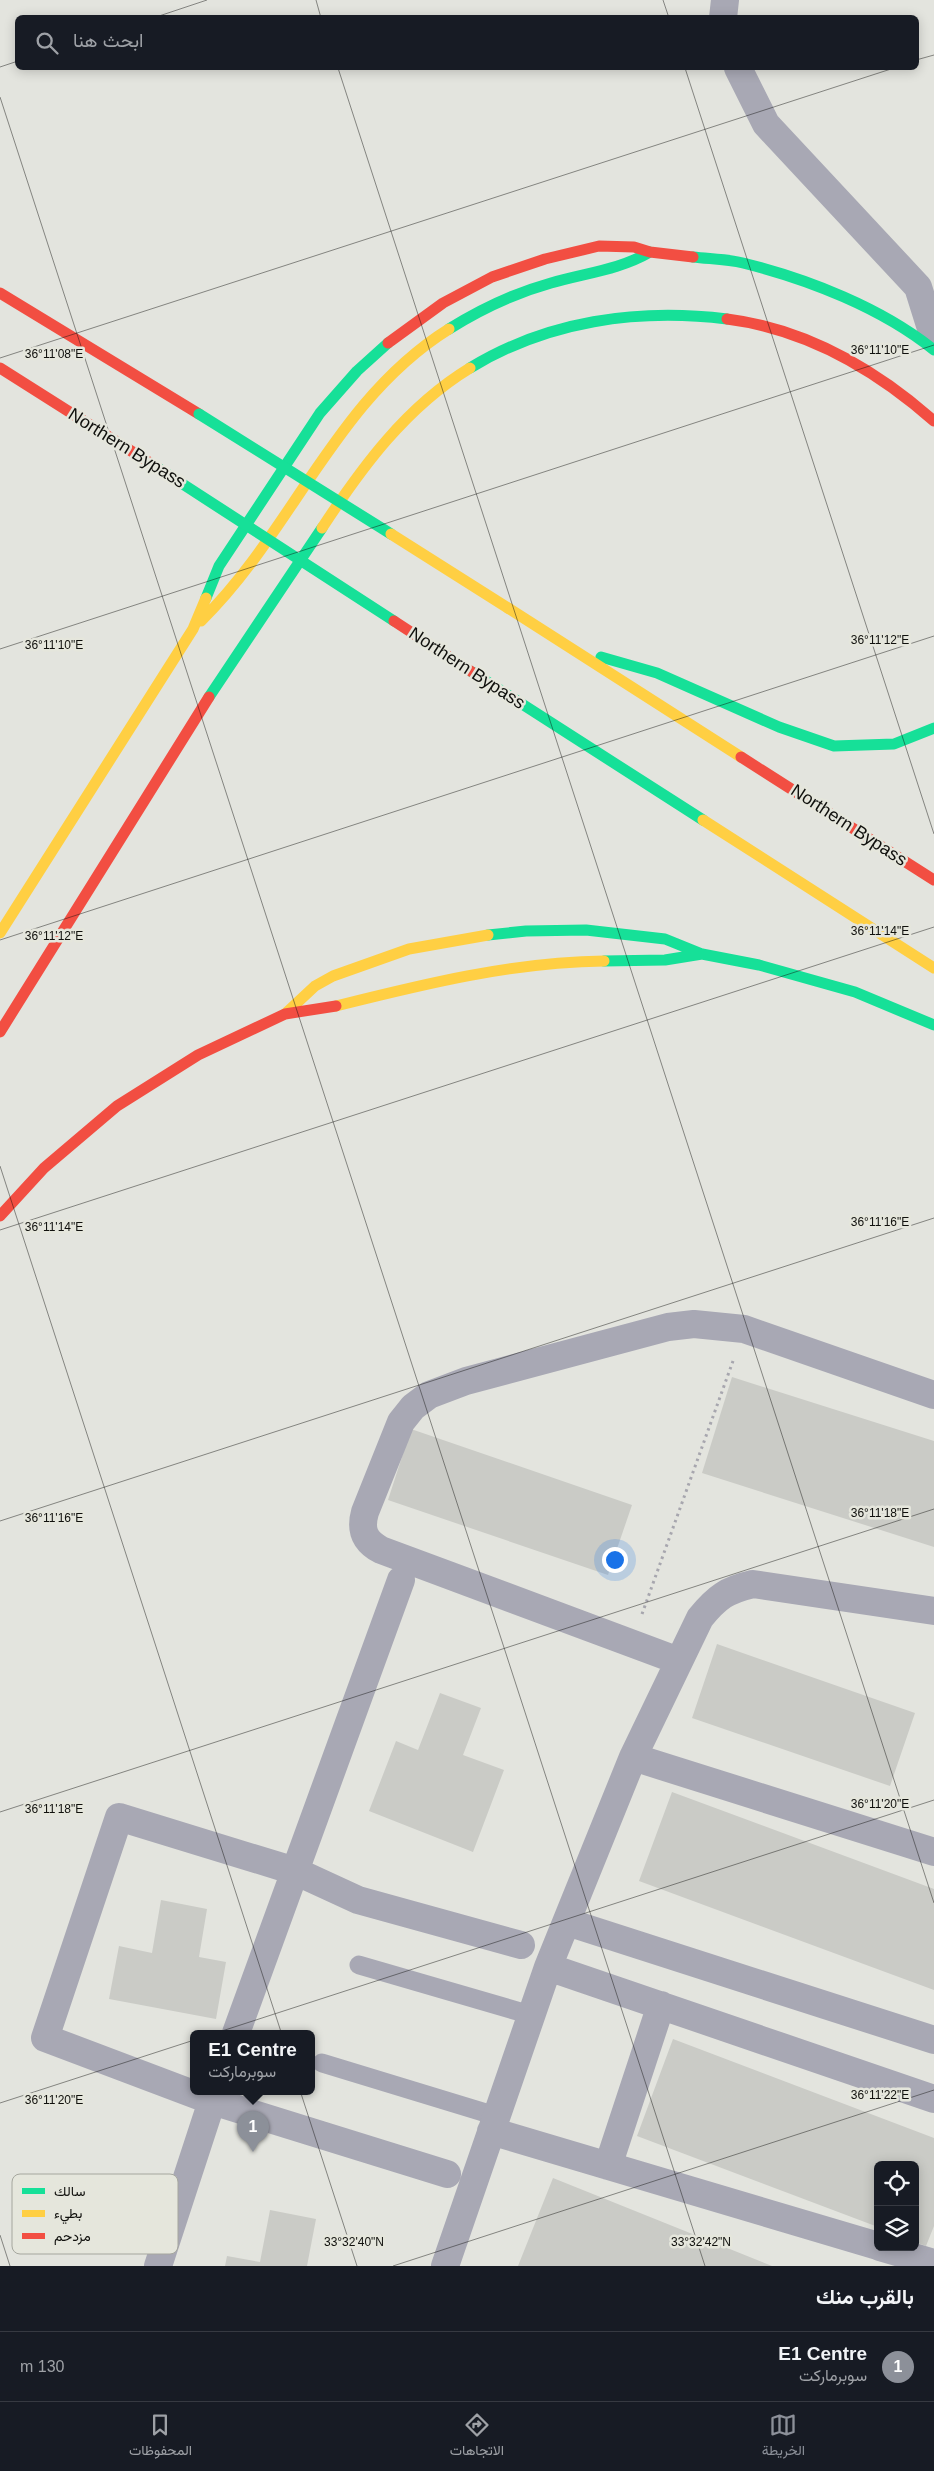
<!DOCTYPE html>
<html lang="ar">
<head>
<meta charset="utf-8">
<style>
  :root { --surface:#171b24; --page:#242831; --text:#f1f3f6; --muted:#9ea1a6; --line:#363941; --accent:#8c9099 }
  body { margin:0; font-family:Arial,Vazirmatn,sans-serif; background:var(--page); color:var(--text); direction:rtl }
  .controls { position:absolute; right:15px; bottom:15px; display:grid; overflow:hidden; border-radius:8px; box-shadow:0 2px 12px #0003 }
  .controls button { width:45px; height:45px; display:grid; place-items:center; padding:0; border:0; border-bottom:1px solid var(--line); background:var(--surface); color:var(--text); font:25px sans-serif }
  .you { position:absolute; left:614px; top:1559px; width:18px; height:18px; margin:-12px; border:4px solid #fff; border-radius:50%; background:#1a73e8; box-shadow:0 0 0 8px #1a73e833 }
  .badge { display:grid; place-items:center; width:32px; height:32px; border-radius:50%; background:var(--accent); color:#fff; font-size:16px; font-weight:700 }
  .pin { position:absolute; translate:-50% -41px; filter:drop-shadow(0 1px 2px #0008) }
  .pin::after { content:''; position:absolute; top:26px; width:18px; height:15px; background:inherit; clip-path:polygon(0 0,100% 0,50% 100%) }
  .popup { position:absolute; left:190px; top:2030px; width:125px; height:65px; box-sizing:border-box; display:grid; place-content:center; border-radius:8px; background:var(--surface); filter:drop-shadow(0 1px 4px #0005); font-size:16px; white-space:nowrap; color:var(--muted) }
  .popup b { font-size:19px; color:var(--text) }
  .popup::after { content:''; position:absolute; left:50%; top:100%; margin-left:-10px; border:10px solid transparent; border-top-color:var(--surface) }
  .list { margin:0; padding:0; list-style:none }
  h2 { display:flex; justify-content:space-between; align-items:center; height:65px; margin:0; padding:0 20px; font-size:21px }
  h2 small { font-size:16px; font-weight:400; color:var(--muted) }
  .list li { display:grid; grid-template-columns:32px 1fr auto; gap:15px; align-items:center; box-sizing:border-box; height:70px; padding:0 20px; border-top:1px solid var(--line) }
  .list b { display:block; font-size:19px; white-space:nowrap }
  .list p { margin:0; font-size:16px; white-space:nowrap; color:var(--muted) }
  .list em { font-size:16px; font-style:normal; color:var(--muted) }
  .icon { flex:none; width:28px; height:28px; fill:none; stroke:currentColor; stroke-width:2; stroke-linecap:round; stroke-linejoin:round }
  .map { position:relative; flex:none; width:934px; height:2266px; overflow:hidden; direction:ltr }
  .search { position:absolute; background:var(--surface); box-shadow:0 2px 12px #0003; left:15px; right:15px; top:15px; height:55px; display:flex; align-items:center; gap:12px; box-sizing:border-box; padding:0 18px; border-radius:8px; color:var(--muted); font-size:19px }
  .sheet { height:135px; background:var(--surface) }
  nav { display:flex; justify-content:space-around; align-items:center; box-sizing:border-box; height:70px; border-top:1px solid var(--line); background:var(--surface); font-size:14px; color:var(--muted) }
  nav a { display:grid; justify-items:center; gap:2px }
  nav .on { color:var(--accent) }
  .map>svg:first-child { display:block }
</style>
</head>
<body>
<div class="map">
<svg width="934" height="2266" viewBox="0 0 934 2266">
  <rect width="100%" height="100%" fill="#e3e4de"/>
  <path fill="#cacbc6" d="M732 1377 934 1441V1547L702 1473Z
    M411 1429 632 1505 608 1575 388 1500Z
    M717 1644 915 1713 890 1786 692 1718Z
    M440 1693 481 1708 463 1755 504 1770 473 1852 369 1811 396 1741 418 1750Z
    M672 1792 934 1889V1990L639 1881Z
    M161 1900 207 1909 199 1957 226 1962 216 2019 109 1999 119 1946 152 1953Z
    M673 2039 934 2138V2226L926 2246 915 2242V2165H878V2227L637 2136Z
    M553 2178 772 2266H518Z
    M270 2210 316 2219 307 2266H225L227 2256 260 2262Z"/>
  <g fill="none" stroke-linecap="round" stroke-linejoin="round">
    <path stroke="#a7a6ae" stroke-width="3" stroke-dasharray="2.5 4" stroke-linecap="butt" d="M642 1614 733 1361"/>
    <path stroke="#a8a8b4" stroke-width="19" d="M359 1965 531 2015
      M322 2063 496 2116"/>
    <path stroke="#a8a8b4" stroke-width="28" d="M723 18 725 0
      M738 68 766 124 918 287 934 338
      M679 1661 381 1550C364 1541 360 1530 365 1512L401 1422 413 1407 429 1395 466 1381 668 1327 694 1324 744 1329 934 1395
      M633 1757 934 1852
      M567 1922 934 2040
      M548 1967 934 2099
      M236 2033 401 1580
      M216 2091 212 2101 45 2038 119 1817 295 1871 358 1900 521 1945
      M491 2131 878 2246
      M608 2166 661 2005
      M880 2247 934 2263
      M158 2266 212 2101 447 2174
      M445 2266 548 1967 633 1757 700 1618C717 1597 727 1590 753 1584L934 1611"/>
    <path stroke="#16e098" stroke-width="11" d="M693 257C710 259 727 259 743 263 808 279 882 308 934 350
      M449 329C481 309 515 293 551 283 585 273 619 270 650 252
      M470 368C547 321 637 308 727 319
      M206 598 219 566 320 413 357 371 388 343
      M601 657 657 673 779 727 834 746 894 744 934 728
      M472 672 703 820
      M209 697 322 528
      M488 935 526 931 586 930 665 939 702 954 759 965 855 992 934 1025
      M604 961 665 960 702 954"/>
    <path stroke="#ffcf43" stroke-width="11" d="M322 528C362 467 406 407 470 368
      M508 608 741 757
      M201 621C293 531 335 400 449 329
      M703 820 934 968
      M0 933 193 629 206 598
      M336 1006C424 984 513 962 604 961
      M285 1014 315 986 333 976 409 949 488 935"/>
    <path stroke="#f24e42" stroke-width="11" d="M0 293 199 414
      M727 319C806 329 875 369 934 421
      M388 343 443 303 492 277 545 259 599 246 634 247 650 252 693 257
      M0 368 158 468
      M741 757 934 880
      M0 1032 209 697
      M0 1216 44 1168 117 1106 198 1055 285 1014 336 1006"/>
    <path stroke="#16e098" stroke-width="11" d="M199 414 391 534
      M158 468 394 621"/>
    <path stroke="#ffcf43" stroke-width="11" d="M391 534 508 608"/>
    <path stroke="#f24e42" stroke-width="11" d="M394 621 472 672"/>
  </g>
  <path fill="none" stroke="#10100d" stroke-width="1" stroke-opacity="0.45" d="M316 0 321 18M663 0 669 18M153 18 207 0M916 60 934 55M0 67 18 61M338 68 934 1903M685 68 934 834M0 97 705 2266M0 358 894 68M0 649 934 345M0 940 934 636M0 1166 357 2266M0 1230 934 927M0 1521 934 1218M0 1812 934 1509M0 2103 934 1800M0 2235 10 2266M393 2266 934 2090"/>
  <g text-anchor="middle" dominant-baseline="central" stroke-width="5" stroke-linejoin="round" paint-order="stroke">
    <g font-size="18" fill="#10100d" stroke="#e5e6dc">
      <text transform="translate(127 448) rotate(32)">Northern Bypass</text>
      <text transform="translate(467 668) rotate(33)">Northern Bypass</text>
      <text transform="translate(849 825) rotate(33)">Northern Bypass</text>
    </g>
  </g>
  <rect x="12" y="2174" width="166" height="80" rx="8" fill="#e5e6dc" stroke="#a5a69e" stroke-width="1"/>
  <rect x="22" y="2188" width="23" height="6" fill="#16e098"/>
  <rect x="22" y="2210" width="23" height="7" fill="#ffcf43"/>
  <rect x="22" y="2233" width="23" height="6" fill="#f24e42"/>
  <g font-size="14" fill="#10100d">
    <text x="54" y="2196">سالك</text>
    <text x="54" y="2218">بطيء</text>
    <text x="54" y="2241">مزدحم</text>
  </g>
  <g font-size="12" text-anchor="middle" fill="#10100d" stroke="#e5e6dc" stroke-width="5" stroke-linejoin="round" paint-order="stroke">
    <text x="880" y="354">36°11'10"E</text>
    <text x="54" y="358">36°11'08"E</text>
    <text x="880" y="644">36°11'12"E</text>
    <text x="54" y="649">36°11'10"E</text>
    <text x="880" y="935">36°11'14"E</text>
    <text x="54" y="940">36°11'12"E</text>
    <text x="880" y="1226">36°11'16"E</text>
    <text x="54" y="1231">36°11'14"E</text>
    <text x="880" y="1517">36°11'18"E</text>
    <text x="54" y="1522">36°11'16"E</text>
    <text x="880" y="1808">36°11'20"E</text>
    <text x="54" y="1813">36°11'18"E</text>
    <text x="880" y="2099">36°11'22"E</text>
    <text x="54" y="2104">36°11'20"E</text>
    <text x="354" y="2246">33°32'40"N</text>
    <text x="701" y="2246">33°32'42"N</text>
  </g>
</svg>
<div class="controls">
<button><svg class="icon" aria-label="locate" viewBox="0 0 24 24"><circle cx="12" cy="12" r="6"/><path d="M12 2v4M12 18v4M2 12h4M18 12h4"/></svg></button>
<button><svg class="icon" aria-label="layers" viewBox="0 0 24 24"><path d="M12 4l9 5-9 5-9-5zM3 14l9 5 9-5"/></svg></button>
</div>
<div class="you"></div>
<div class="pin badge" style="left:253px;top:2152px">1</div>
<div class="popup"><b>E1 Centre</b>سوبرماركت</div>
<div class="search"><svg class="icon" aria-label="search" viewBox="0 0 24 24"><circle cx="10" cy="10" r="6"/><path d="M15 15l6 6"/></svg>ابحث هنا</div>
</div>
<section class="sheet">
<h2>بالقرب منك<small></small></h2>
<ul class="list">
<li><span class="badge">1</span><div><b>E1 Centre</b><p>سوبرماركت</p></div><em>130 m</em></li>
</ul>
</section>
<nav>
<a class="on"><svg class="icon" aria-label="map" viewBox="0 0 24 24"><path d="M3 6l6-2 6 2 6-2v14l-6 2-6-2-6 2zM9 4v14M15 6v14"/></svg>الخريطة</a>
<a><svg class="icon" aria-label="directions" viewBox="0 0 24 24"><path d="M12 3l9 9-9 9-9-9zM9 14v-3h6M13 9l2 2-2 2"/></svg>الاتجاهات</a>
<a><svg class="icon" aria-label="saved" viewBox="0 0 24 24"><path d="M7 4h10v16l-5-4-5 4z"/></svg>المحفوظات</a>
</nav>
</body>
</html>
